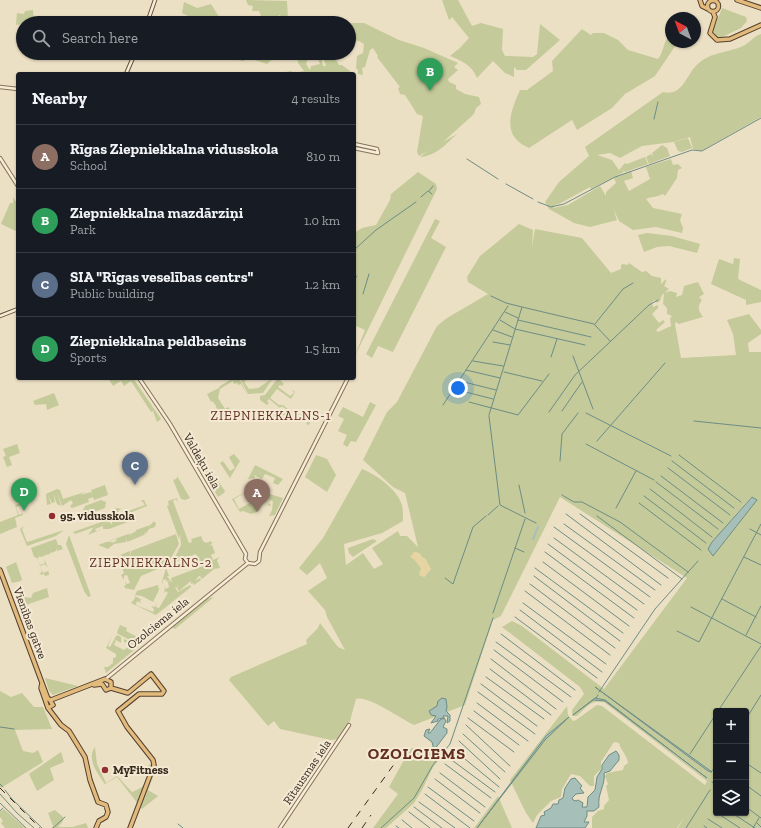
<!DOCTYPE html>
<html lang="en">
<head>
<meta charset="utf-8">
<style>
  :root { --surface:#171b24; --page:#242831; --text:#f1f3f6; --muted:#9ea1a6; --line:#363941; --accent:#2563eb }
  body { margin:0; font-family:"Zilla Slab",serif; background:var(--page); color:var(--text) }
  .controls { position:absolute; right:12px; bottom:12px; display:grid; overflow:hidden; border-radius:4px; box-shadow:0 1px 3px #0004 }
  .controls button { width:36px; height:36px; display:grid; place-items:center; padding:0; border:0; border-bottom:1px solid var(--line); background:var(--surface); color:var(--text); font:20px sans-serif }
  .compass { position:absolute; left:665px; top:12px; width:36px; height:36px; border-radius:50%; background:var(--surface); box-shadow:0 1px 3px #0004; rotate:319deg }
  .you { position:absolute; left:458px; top:388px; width:14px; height:14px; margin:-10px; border:3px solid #fff; border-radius:50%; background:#1a73e8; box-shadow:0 0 0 6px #1a73e833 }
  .badge { display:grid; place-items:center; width:26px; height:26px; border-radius:50%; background:var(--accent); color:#fff; font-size:13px; font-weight:700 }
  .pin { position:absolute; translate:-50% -33px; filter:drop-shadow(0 1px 2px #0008) }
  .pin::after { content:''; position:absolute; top:21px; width:14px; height:12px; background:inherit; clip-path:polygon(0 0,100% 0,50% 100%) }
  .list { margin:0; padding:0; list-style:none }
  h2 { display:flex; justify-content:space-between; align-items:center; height:52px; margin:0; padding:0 16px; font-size:17px }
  h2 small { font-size:13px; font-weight:400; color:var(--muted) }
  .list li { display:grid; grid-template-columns:26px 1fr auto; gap:12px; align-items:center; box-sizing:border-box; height:64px; padding:0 16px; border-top:1px solid var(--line) }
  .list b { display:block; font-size:15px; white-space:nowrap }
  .list p { margin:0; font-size:13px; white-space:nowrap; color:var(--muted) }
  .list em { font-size:13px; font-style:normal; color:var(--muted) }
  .icon { flex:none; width:22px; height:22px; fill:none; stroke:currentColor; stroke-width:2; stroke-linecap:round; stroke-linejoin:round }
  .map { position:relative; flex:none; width:761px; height:828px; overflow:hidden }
  .search { position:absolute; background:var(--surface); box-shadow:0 1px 3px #0004; left:16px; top:16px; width:340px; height:44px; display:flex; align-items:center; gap:10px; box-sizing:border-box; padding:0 14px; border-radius:22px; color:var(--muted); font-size:15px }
  .panel { position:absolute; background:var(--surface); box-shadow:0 1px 3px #0004; left:16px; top:72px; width:340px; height:308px; border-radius:4px }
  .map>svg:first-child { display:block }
</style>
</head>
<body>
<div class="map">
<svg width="761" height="828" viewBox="0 0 761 828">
  <rect width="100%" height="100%" fill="#ece0c4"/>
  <path fill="#c4ca99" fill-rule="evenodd" d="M246 0 287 1 288 19 279 15 275 23H250L257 21 256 17 261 16 259 11H252L253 6 248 5Z
    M442 0H458L472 26 481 23 503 29 502 50 505 56 533 57 537 54 540 24 560 40 526 70H517L514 67V77L505 73 493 61 477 78C472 65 462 61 450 56L457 50H458L469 38 452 17 449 20Z
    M184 2 197 8 211 4 221 20 229 23H220L218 21 216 23H192L188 16 182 13Z
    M722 8 746 17 747 21 741 28 718 39 713 31Z
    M33 10 34 23 16 25 17 13 24 14 25 11Z
    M349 23H364L399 40 424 48 458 63 454 67 458 70 448 79 449 82 456 85V89L465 94 479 97 481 104 476 108 474 114 443 142 457 134C446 144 436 156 420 157L428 151 419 156 417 152 423 116 417 114 405 95 400 94 398 88 400 87 377 57 378 56 373 48 370 50 365 67 362 68 363 75 358 74V70L356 68 357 56 363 53 364 44 359 41 349 40Z
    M582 29 591 35 593 33H604L618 40 628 50 658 59C665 50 662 42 671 34V42H678L655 76 625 94 612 108 577 130 572 120 529 148C501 136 510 112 520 90H527L553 71 552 61Z
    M761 34V117L701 151 693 149 690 137 673 142 642 146 620 158 610 153 597 155 612 160 619 170 625 163 627 164 645 157 648 164 625 172 622 169 624 172 591 189 590 187 559 204 555 205 553 208 568 205 600 186 606 196V192L616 183 614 178 631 171 633 178 624 181 629 191 650 179 646 167 671 159 673 165 678 164 682 168 678 170 677 178 665 196 663 194C655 198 652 196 646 199L653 208 682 214 680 220 683 228 682 233 656 227 633 230 619 221 613 208 617 220 590 227 574 223 558 214 549 209 545 202 559 182 589 156 585 147 663 92C684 97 686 73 699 63 711 52 728 53 743 46 749 43 754 36 761 34Z
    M237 53H272L273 59 267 64 249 58 243 61 233 59Z
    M298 53 303 60 304 53H307L308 58 306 64 310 70 311 66 320 64 318 59 319 54 321 55 323 66H326L324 60H331V58L333 57 326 55V53H337L336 59 335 58 339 65H342L354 74H287L286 72 291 71 294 73 304 71 298 63Z
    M688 138 692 148 682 152 678 151 674 142Z
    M662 145 667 148 670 156 649 164 646 157 651 154 653 157 652 153Z
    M418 172 436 184 437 189 354 358 365 330 354 325V233L362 228 376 225 390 200 391 194Z
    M13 197 18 205V232L1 224 10 203H13Z
    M435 219 440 221 431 238 446 247 393 352 378 346 372 358 366 354Z
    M519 224 533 230 532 247 535 229 582 238 611 273 621 269V265L623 264 628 265 629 263 642 272 646 271 652 276 661 278V284L666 279V282L664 286 669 289 662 295 660 301 657 303 655 300 652 302 653 307 658 305V308L652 314 659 323 663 320 665 322 656 330 658 332 671 326 670 318 672 316 667 314V308L663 304 664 293 670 291 677 293 676 297 682 295 684 286 698 282 704 294 699 297 702 300C697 307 698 310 703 317L679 324 676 322 675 324 681 358 736 355 733 334 727 320 749 314 761 330V334L748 343 749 352H761V828H678L685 816 677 828H592V817L598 811 604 809V806L609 800 606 786 608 784 605 776 607 773 623 770 624 766 628 763C627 755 621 751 619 743L614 742 601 762V769L594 776V786H590L580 776 571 774 562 789 561 797 551 801 537 815 533 823 526 813 510 780 567 706 568 715 573 721 576 720 597 705 602 706 705 785 707 781 604 702C592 699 585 708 577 716H572V710L584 694 580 687 502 627 512 621 522 626 604 689 687 578 560 497 501 616 493 620 465 705 414 725C401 719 368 695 356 699L350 721 338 739 331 740 280 729 274 721 268 726 229 680 231 677 307 644 306 640 318 628 320 623 338 647 345 650 327 617 325 610 308 591 327 578 320 563 307 575 299 568 323 538 362 469C377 475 397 489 402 505 403 510 403 516 403 521L382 533 344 544 346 565 363 553 374 569 383 564 372 548 398 531 400 536H407L418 547 405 493 393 487 363 460 387 412 397 402 437 326 447 318 488 294 468 282 467 277 480 256ZM751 497 757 500 713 556 708 549 712 542ZM419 553 431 569 424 577 421 568 415 560ZM595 688 710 771H708ZM595 698 605 700 707 777 693 768 605 701 593 700 573 715ZM716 711H746V813H716Z
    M647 233 672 236 700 244 697 253 669 246 657 247 644 252 638 235Z
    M734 258 740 259 738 279 761 290V302L746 305V300L711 284 719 259 733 264Z
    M108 378H133L161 419 157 422 153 411 151 412 131 381 124 386 121 381 113 386Z
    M233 378H239L248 396 241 384 238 385 237 383 234 384 233 381 220 389 218 398 225 409 228 407 232 411 220 416 218 409H217L215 404H214L213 401 211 402 207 394 219 388 220 386Z
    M240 378H244L246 381 244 382 249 389 258 388 273 378 263 393 248 394Z
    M278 378 284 384 282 386 280 385 278 387 290 396 294 393 292 389 295 392 291 399 277 389 270 398 279 405H283L289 410 311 420 309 425 306 424 309 420 290 411 289 414 291 415 289 417 287 416 288 412 286 416 281 414 288 411 282 406 280 408 269 399 267 401 269 403 267 405 260 400V396L265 395Z
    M54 393 59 405 47 410 46 404 35 405 33 401Z
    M370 402 376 405 356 442 351 441 347 447 343 444 347 435 338 431 344 419 338 416 343 407 363 417Z
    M17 444 20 453 9 457 12 465 7 467 3 457 6 456 3 449Z
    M234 454 240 461 230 478 220 463 223 461 230 471 235 468 229 457Z
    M316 455 327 459 336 475 327 492 305 477Z
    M255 465 283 479 278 485 273 483 275 478 265 474 262 479 254 475 255 478 248 479Z
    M200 470H207L210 475 213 474 225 491 224 493 218 497 204 473Z
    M177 476 190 498 185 500 181 499 173 480V479L174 480 177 478Z
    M105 485 108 495 94 500 93 497 88 499 89 502 72 508 70 506 73 503 71 500 62 506 57 491 61 506 57 504 53 493 55 502 52 503 48 495 51 504 47 505 46 494 57 489 60 490 63 499 85 492 80 495 91 492 93 496 91 490Z
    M252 489 283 498 275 515 269 516 272 510 273 501 270 500 268 503 271 505 270 506 268 505V503H264H268L269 499 267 498 259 511 251 514 243 511 240 512 232 499ZM252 489 263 492 257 499 239 509 234 499Z
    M177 498 178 503 176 499 173 501 189 543 192 542 191 539 201 536 203 541 206 543 211 541 212 544 208 546 212 545 215 553 211 555 213 560 220 557 217 560 220 568 214 569 202 579 200 576H199L195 581 200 578 201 580 194 585 193 583 191 584V581L179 591 177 588 179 585 176 588 174 586 178 592 190 585 191 587 156 615 131 603 135 598V596L142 600H140L141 603 137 601 136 605 153 612 154 609 151 606 155 607 157 603 156 607 159 608 168 593 165 591 163 594 165 589 164 585 166 589 169 587 168 582 170 579 167 582 166 579 163 580V584L162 582 166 568 169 576H167L172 583 171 578 206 565 204 561H199L196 554 172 563 181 545 180 534 179 539 167 506 168 505 169 506 168 501Z
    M28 500 29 504 16 507 19 515 22 513 23 515 15 518 17 527 0 534V522L18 515 15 505Z
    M101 500 106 502 105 508 88 514 84 513 83 510 85 506Z
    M141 500H144L147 506 122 516 119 515 120 518 75 534 73 532 107 520 106 516 102 517 107 512H110L107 513 108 516 116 513 115 510H112L117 508 121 509 118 511 120 514 145 505Z
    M121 517 127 521 126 522H128L109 529H103V526L95 529 96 531 102 529 88 535 94 527 110 522 112 525V521Z
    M154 521 156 524 155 527 149 529 145 535 146 531 144 535 127 542 126 538V542L114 544V542L117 540 116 539 107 542H113L114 544 108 549 103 547 105 542 103 547 98 545 131 533 128 536 136 531V530L150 525 147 529Z
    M24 526 22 529 27 542 64 530 56 536 27 546 20 529Z
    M176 534 179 544 167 565 141 576 134 590 125 588 124 586 126 585 125 581 127 584 130 583 127 575 124 576V580L121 575 124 573 118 556 129 559 120 555 130 551 131 557V551Z
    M69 535 91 596 88 597 84 591 75 567 78 566 75 567 66 544Z
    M56 539 58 545H61L63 549 57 551 56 548V551L51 553 50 552V554L45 555 44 553 45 556 40 557 38 555 39 557 37 559 40 565 45 563 44 558 48 568 45 564 40 566 43 573 48 571V569L49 575 45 576 44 574 41 575 38 567 40 573 42 572 37 558 34 557 31 548Z
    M373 539 377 541 353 557 349 553 348 548Z
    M16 562 22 579 21 581 12 583 6 567Z
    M158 585 159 590 153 602 142 596 135 595 137 591Z
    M47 588 49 597 20 607 17 599 24 597 31 598 33 593Z
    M214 597 175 629 171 627 206 599Z
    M120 625 127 628 126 631 141 639 143 636 146 640 140 645 118 634 117 632Z
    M117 635 121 637V643L116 640 114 645 124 650 128 647 132 648 135 645 124 642V639L139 646 106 673 104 667H108L113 663V658L116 657V654L106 648 112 636 108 646 110 647 114 640 116 641 114 639Z
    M45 678 78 686 53 695 49 691Z
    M0 691 11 697 22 693 34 707H43L52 729 15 730 23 751 33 753 38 750 43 762 1 788 0 787Z
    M433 746 439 748 444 754 433 767 422 790 414 803 386 828H373L398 794 389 787 409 751 412 748 429 751Z
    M95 747 97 764 106 783 117 776 132 792C143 788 145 785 149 774L146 767 154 762 157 767 148 790 158 796 142 809 117 777 105 784C98 774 86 759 95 747Z
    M61 752 64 762 50 768 54 780 37 791 29 774Z
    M498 796 512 828H474Z
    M4 809 25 828H5L1 823 3 821 0 817V812Z
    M55 810 63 817V821L58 827H73L86 823 88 828H51L53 826 48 813Z"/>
  <path fill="#e7d4a3" d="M414 552H417L423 558H425L431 569 424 577 419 575 421 568 415 560 410 557Z"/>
  <path fill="#a6bfb8" stroke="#6d8d85" d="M752 497 757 500 713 556 708 549 712 542Z
    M595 687 712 772 708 771Z
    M442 698 446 699 447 707 446 711 450 715V721L447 723 448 716H443L446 721 443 727 447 729V733L434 750 432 742 424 736 426 730 430 729 428 733H430L440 720 444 718 438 719V721L431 723 436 716 431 715 429 711 437 706 438 701Z
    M595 698 605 700 707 778 605 701 593 700 573 715Z
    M569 717 545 740 477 828 546 736Z
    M616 751 619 755V760L610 771 604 773C606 784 597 794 599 807L594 811H587V816L584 822H589L585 828H536L541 816 545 815 544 812 551 808 553 804H558L559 800 563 798 565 788 571 779 575 778 582 786 580 788 584 793 576 794 572 798 573 800 576 801 578 800 583 803 582 807H587L588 797 595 790 597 777 602 769V765L609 755Z"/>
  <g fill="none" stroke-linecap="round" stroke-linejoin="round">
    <path stroke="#6d8d85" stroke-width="1" d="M654 119 658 102
      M467 159 498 179
      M506 184 533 199
      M429 191 433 186
      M421 197 428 191 432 194
      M538 202 551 207 564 204 615 177 692 150 702 151 761 118
      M354 250 376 230 416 202
      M354 280 357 276
      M363 294 369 274
      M522 307 594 324 610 341
      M505 312 518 318
      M500 320 515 329 585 345
      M518 320 591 337
      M595 324 623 289 633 283
      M493 330 512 337
      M493 342 510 345
      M573 356 593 409
      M551 357 557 339
      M473 361 503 366
      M466 370 500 378
      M504 372 542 381
      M460 381 496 390
      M454 389 493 399
      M469 402 518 415 549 374
      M443 405 508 306
      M562 411 582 382
      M549 412 575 375 649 305 658 300
      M586 413 671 456
      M489 415 522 307 506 303 491 296
      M489 416 500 505 536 523
      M694 421 761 428
      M597 441 665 363
      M586 444 654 480
      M679 455 741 502
      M560 461 562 434 578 413
      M672 461 734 508
      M668 468 730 515
      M661 476 723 523
      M656 482 718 529
      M519 485 525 513
      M650 489 712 537
      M562 495 574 502H582L620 522 688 572
      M644 496 706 543
      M639 503 701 550
      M616 508 636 471
      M566 514 661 585
      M580 514 668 578
      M488 515 498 506
      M597 516 682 579
      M564 524 655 590
      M554 527 650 597
      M750 529 761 535
      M554 538 644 604
      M548 544 637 610
      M515 548 524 552
      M545 552 634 618
      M744 557 761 565
      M543 562 629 626
      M535 568 623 633
      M534 576 620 641
      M445 578 453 584 473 527 486 516
      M530 584 615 648
      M525 591 610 655
      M722 599 756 617
      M523 603 606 664
      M691 607 761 644
      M520 610 602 672
      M493 613 525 519
      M515 617 597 678
      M677 631 699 642 761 524
      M501 634 575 690
      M746 635 761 606
      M496 642 571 697
      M494 650 563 702
      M491 659 556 709
      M490 669 551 715
      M486 677 544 719
      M481 684 537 726
      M478 692 535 734
      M599 692 655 609 698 561
      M596 698 598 695
      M477 703 528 741
      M474 711 519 745
      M718 711 761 646
      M468 718 514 752
      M746 719 761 695
      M466 725 510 766
      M0 727 14 729
      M463 734 505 772
      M459 741 500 779
      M454 750 499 787
      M690 754 716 714
      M449 758 495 792
      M746 763 761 773
      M445 764 491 798
      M711 772 716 766
      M440 773 485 807
      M435 779 480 813
      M712 782 716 785
      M0 784 3 787
      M746 785 761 796
      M428 787 474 821
      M5 790 12 799 42 828
      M0 794 17 813 34 828
      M425 794 470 828
      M419 802 455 828
      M0 803 26 828
      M414 807 442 828
      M746 807 761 818
      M0 811 3 808
      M409 812 430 828
      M717 813 740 828
      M732 813 755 828
      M708 819 722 828
      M402 820 412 828
      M757 823 761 827
      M178 824 183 828
      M396 826 399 828
      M704 826 707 828
      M53 828 65 817
      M381 828 414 798 433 765 450 744 493 618
      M686 828 710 790
      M753 828 759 818"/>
    <path stroke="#a6bfb8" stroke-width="2" d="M533 539 538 527"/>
    <g stroke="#86725b" stroke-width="4.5">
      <path id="tertiary" d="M0 87 18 89
        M354 144 377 149 378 153
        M354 148 378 153
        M0 158 18 186
        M139 378 170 424 246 554 245 559 248 563
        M248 563 255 564 259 561 260 552 348 378
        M107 678 248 563
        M280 828 349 725"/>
    </g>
    <g stroke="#68533f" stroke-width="4.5">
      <path id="secondary" d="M147 23 155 0
        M126 74 135 53
        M0 316 18 309"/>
    </g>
    <g stroke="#54402f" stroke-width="5.5">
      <path id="trunk" d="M700 0 702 6 708 9
        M737 0 761 8
        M707.5 6a5.5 5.5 0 1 1 11 0a5.5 5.5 0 1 1-11 0Z
        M713 12 715 17 710 33 717 40 730 39 761 25
        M0 570 48 699
        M42 683 41 688 48 708 61 725 69 731 85 757 90 780 98 802 106 805 108 812 106 817 99 821 96 828
        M102 684 106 690 111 688
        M94 685 102 684
        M111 688 128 693 151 674 164 691 162 694H139L118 711 127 727 153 760 154 765 130 828
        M51 700 105 679 111 682V688
        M48 708 53 705 49 699"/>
    </g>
    <use href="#tertiary" stroke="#f7edd7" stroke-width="2.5"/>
    <use href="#secondary" stroke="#f7edd7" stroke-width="2.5"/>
    <use href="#trunk" stroke="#e2ba7c" stroke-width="3.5"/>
    <path stroke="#372a1f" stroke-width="1" stroke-dasharray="7 7" stroke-linecap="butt" d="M384 760 388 754
      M0 788 40 828
      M348 828 400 756
      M362 828 371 815"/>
  </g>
  <g fill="#922e30" stroke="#f4ead4" stroke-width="1.5">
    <circle cx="52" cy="516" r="4"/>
    <circle cx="105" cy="770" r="4"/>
  </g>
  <g text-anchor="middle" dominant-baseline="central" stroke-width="4" stroke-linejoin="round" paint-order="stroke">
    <g font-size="12" fill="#372a1f" stroke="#f4ead4">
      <text transform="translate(202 461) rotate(60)">Valdeķu iela</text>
      <text transform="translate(30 623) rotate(70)">Vienības gatve</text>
      <text transform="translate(158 623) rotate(-39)">Ozolciema iela</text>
      <text transform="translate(307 772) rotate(-56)">Rītausmas iela</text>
    </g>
    <g font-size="12" font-weight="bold" fill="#372a1f" stroke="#f4ead4" text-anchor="start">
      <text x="60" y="516">95. vidusskola</text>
      <text x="113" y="770">MyFitness</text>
    </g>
    <g font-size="13" letter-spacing="1" fill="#612d20" stroke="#f4ead4">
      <text x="271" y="415">ZIEPNIEKKALNS-1</text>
      <text x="151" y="562">ZIEPNIEKKALNS-2</text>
    </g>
    <g font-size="16" font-weight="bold" letter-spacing="1" fill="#612d20" stroke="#f4ead4">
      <text x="417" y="753">OZOLCIEMS</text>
    </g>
  </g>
</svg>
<div class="controls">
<button>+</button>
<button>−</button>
<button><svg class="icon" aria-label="layers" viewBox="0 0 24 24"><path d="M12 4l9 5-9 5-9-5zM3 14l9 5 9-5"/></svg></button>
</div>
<svg class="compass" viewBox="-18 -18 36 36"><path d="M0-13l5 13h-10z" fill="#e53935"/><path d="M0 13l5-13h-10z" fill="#9ea1a6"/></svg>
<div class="you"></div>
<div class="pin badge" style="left:257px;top:512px;background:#8d6e63">A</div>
<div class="pin badge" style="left:430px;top:91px;background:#2e9e5b">B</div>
<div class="pin badge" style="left:135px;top:485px;background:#5c6f8a">C</div>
<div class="pin badge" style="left:24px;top:511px;background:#2e9e5b">D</div>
<div class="search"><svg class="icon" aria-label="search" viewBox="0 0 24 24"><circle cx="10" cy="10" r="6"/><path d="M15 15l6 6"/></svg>Search here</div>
<section class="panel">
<h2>Nearby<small>4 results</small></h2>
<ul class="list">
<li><span class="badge" style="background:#8d6e63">A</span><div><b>Rīgas Ziepniekkalna vidusskola</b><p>School</p></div><em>810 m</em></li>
<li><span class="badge" style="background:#2e9e5b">B</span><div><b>Ziepniekkalna mazdārziņi</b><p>Park</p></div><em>1.0 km</em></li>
<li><span class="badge" style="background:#5c6f8a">C</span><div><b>SIA &quot;Rīgas veselības centrs&quot;</b><p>Public building</p></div><em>1.2 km</em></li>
<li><span class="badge" style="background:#2e9e5b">D</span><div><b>Ziepniekkalna peldbaseins</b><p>Sports</p></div><em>1.5 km</em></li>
</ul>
</section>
</div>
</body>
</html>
